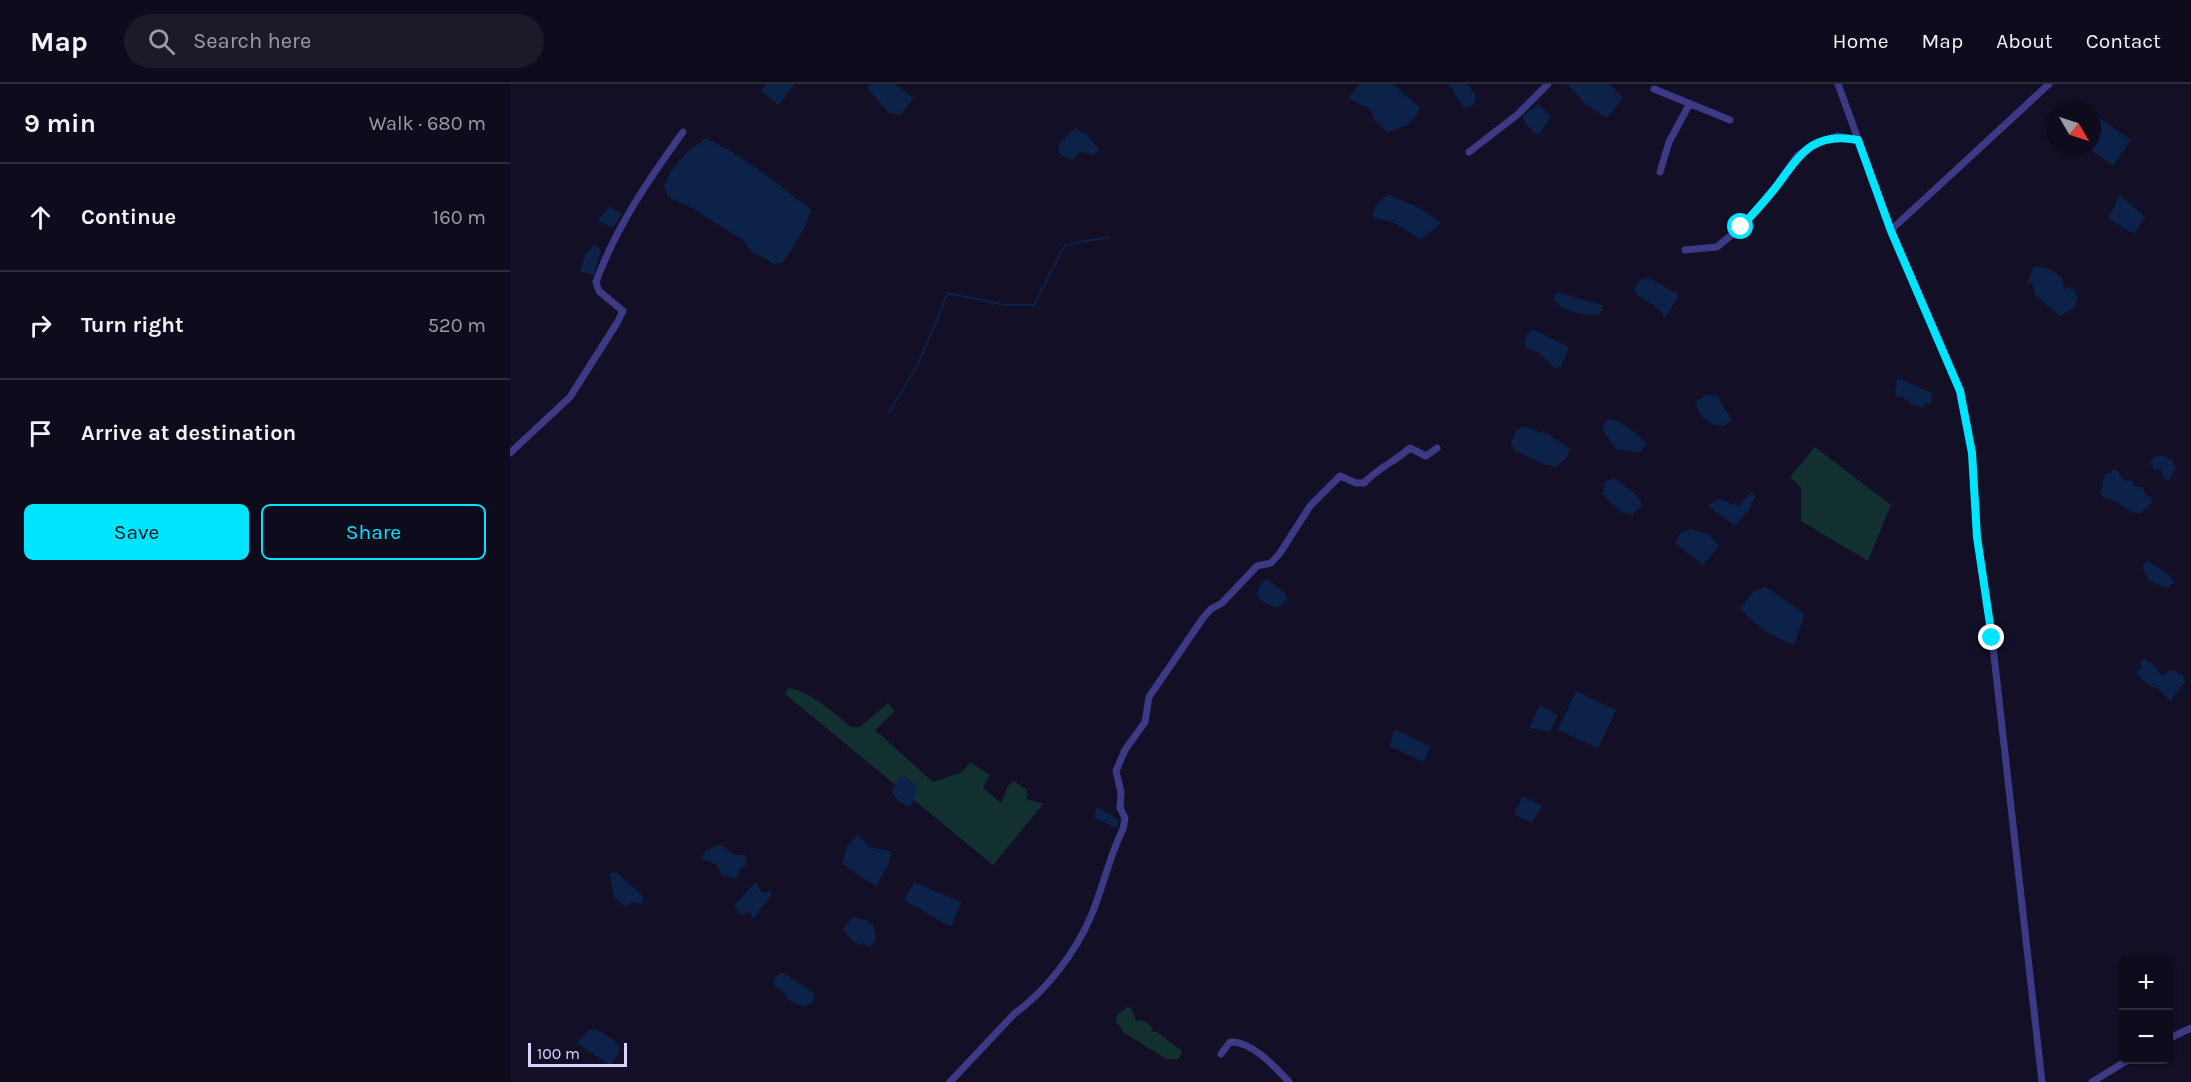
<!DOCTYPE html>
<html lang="en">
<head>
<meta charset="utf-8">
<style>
  :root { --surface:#0e0b1c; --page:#1c1929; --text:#f1f3f6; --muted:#9b9ba3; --line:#2e2b3b; --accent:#00e5ff }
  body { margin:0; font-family:Karla,sans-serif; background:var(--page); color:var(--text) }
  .controls { position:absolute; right:18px; bottom:18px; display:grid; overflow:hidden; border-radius:9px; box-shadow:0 2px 4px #0004 }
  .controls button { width:54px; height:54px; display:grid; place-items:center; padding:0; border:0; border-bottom:2px solid var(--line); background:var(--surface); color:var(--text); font:30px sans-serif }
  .compass { position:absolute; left:1537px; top:18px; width:54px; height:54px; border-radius:50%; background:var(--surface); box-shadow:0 2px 4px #0004; rotate:129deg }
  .scale { position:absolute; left:18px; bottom:15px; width:99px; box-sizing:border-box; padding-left:6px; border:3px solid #d9d4ff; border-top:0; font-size:16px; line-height:21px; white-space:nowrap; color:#d9d4ff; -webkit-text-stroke:4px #130f26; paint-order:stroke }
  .stop { position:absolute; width:18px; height:18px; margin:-14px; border:4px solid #00e5ff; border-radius:50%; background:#fff }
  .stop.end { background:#00e5ff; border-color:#fff; box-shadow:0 2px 6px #0008 }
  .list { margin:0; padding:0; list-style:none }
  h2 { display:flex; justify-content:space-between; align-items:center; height:78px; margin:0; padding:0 24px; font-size:26px }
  h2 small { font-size:20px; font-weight:400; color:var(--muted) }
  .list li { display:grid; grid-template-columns:39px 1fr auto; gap:18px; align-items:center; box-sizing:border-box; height:108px; padding:0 24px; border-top:2px solid var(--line) }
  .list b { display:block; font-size:22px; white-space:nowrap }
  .list em { font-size:20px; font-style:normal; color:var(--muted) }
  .actions { display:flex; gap:12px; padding:18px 24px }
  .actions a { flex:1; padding:14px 0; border:2px solid var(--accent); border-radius:9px; text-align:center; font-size:21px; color:var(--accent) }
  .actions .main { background:var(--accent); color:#111 }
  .icon { flex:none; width:33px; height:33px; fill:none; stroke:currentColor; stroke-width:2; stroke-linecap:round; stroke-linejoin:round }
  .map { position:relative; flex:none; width:1681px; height:998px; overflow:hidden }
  header { display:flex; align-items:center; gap:36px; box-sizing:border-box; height:84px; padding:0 30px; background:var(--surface); border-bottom:2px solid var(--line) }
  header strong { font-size:28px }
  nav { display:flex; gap:33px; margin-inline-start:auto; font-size:21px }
  .search { width:420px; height:54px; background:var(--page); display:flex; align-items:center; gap:15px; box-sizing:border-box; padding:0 21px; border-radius:33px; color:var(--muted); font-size:22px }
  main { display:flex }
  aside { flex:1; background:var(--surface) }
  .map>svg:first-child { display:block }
</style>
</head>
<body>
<header>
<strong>Map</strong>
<div class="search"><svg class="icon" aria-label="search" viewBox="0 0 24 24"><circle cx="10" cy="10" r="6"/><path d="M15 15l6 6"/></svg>Search here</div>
<nav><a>Home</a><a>Map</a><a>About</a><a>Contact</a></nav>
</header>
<main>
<aside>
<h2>9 min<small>Walk · 680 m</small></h2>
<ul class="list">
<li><svg class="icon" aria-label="ahead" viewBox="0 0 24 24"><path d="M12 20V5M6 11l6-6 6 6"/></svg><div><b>Continue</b></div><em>160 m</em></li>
<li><svg class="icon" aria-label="right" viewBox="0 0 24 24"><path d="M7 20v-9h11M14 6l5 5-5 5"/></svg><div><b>Turn right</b></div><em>520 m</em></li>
<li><svg class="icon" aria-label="arrive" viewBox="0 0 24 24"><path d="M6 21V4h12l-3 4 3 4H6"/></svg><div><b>Arrive at destination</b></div></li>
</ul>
<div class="actions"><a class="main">Save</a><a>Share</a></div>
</aside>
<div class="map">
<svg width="1681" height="998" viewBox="0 0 1681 998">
  <rect width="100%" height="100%" fill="#130f26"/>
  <path fill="#12302f" d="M1305 363 1381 421 1358 477 1291 437V404L1280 393Z
    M278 604C300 607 324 629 341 643H350L378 619 385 627 365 646 423 698 452 688 460 678 480 691 473 704 491 719 498 702 504 697 517 706V715L533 720 483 781 275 610Z
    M617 923 621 924 626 937 633 936 642 943 641 947 647 948 672 967 669 975H656L613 948 612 944 606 939C606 925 611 931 617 923Z"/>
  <path fill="#0c2248" d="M256 0H285L269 21 251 7Z
    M360 0H385L404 15 390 31 379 29 357 4Z
    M850 0H883L910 24C903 40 894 43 877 48L864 36 861 26 838 14Z
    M939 0H957L966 12 964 20 958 24 953 23Z
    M1057 0H1100L1113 14 1097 34 1074 19Z
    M1028 20 1041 32 1030 50H1025L1015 39 1013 32Z
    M1582 29 1621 56 1603 82 1577 63H1582Z
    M565 44 577 51 589 65 584 71 570 68 562 76 549 70V60Z
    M196 54C235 73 267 99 301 126L293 147 273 179 264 180 241 167 233 156 182 124 158 113 154 102C163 80 176 67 196 54Z
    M878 110 911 125 931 139 911 156 884 139 862 133 865 123Z
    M1610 111 1635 133 1624 150 1598 134Z
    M99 123 112 129 103 144 88 136Z
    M84 161 91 166 84 191 70 187 75 171Z
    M1524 182 1540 185 1552 194 1554 203 1564 206 1568 213 1565 223 1550 232 1525 211 1523 199H1517Z
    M1139 194 1169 211 1156 233 1145 222 1127 211 1124 206 1130 196Z
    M1047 208 1092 221 1093 225 1088 231C1074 232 1051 227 1043 215Z
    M1022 245 1059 263 1051 283 1044 284 1029 269 1015 263 1016 252Z
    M1390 295 1422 309 1421 320 1415 319 1414 324 1401 320 1391 312 1388 315 1385 310 1387 296Z
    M1197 310 1208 313 1222 336 1213 342C1198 341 1189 333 1185 318Z
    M1098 335C1114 337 1126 350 1137 360 1129 374 1120 365 1107 366L1092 345Z
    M1013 342 1040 351 1060 365 1058 372 1046 383 1036 381 1004 366 1001 360 1005 348Z
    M1652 371 1662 376 1666 386 1658 397 1652 391 1651 384 1645 387 1640 379 1644 373Z
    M1602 385 1608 387 1613 396 1623 397V401L1633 404 1637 412H1641L1642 419 1631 429C1618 430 1614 421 1603 416 1597 414 1595 415 1590 410L1595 390 1602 389Z
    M1104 394 1126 410 1132 421 1122 431 1111 428 1092 410 1096 397Z
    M1240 408 1245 412 1239 426 1225 442 1198 422 1209 415 1229 422Z
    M1180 445 1198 450 1209 461 1193 481 1165 459 1170 449Z
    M1638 477 1658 490 1665 498 1657 504 1640 497 1633 487 1634 480Z
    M757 495 774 508 777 516 767 524 756 520 746 511 751 499Z
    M1256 503 1295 530 1284 561C1261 552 1246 542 1230 524L1243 508Z
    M1635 574 1639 579H1642L1651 591 1663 586 1673 592 1675 598 1660 617 1648 604 1640 602 1627 591V587L1632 584 1631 577Z
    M1066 607 1106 626 1088 664 1048 646Z
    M1030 621 1048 631 1040 648 1019 644Z
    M885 645 921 663 913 678 879 662Z
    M392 691 407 702 405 715 400 723 388 717 381 708Z
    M1013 712 1032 722 1022 739 1004 730Z
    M587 723 609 736 607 744 584 734Z
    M348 750 359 763 381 767 379 780 366 802 332 780 337 763Z
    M209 760 225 771H235L237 781 230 785 226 795 212 791 206 781 191 774 196 767Z
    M106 788 133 812 132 820 122 818 116 823 104 814 100 790Z
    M246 798 250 807 255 810 259 806 262 811 243 835 240 828 230 831 224 821Z
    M404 798 451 818 441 843 394 816Z
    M343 833 358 837 364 843 366 855 361 863 344 858 332 845Z
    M272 888 304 909V917L295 923 278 916 276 910 264 901V895Z
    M86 945 105 957 110 966 101 982 67 959 79 946Z"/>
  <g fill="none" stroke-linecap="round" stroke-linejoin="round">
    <path stroke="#0c2248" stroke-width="2" d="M379 329 408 280 438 209 495 221H524L555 161 598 153"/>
    <path stroke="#3d3a85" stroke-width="7" d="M1328 0 1381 146 1451 307 1462 369 1467 453 1482 554 1532 998
      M1144 5 1220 36
      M959 68 1007 31 1038 0
      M1150 88 1159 58 1179 21
      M1381 146 1539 0
      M1175 166 1207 163 1231 143 1266 102 1287 72 1303 61 1327 52 1348 56
      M0 369 60 313 107 239 113 227 89 207 86 198C106 143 139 95 173 48
      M1658 955 1681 944
      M711 970 720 958C742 957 765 983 779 998
      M440 998 504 930C536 907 566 868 581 832 593 804 599 773 613 745L615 734 610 724 611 708 606 687 615 666 635 638 639 613 693 534 701 525 712 519 747 482 761 479 770 469 800 422 830 392 846 399H854C867 385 884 378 900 364L916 372 927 364
      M1582 998 1618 976"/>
  </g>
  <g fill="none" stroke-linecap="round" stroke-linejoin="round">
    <path stroke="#00e5ff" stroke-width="8" d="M1231 143C1243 130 1255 117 1266 103 1290 71 1302 47 1348 56L1381 147 1450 307 1462 369 1467 453 1482 554"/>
  </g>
</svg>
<div class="controls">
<button>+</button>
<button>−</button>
</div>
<svg class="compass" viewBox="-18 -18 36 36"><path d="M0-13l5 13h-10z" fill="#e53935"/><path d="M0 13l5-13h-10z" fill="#9b9ba3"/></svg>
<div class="scale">100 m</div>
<div class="stop" style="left:1231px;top:143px"></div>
<div class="stop end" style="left:1482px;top:554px"></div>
</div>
</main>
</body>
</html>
